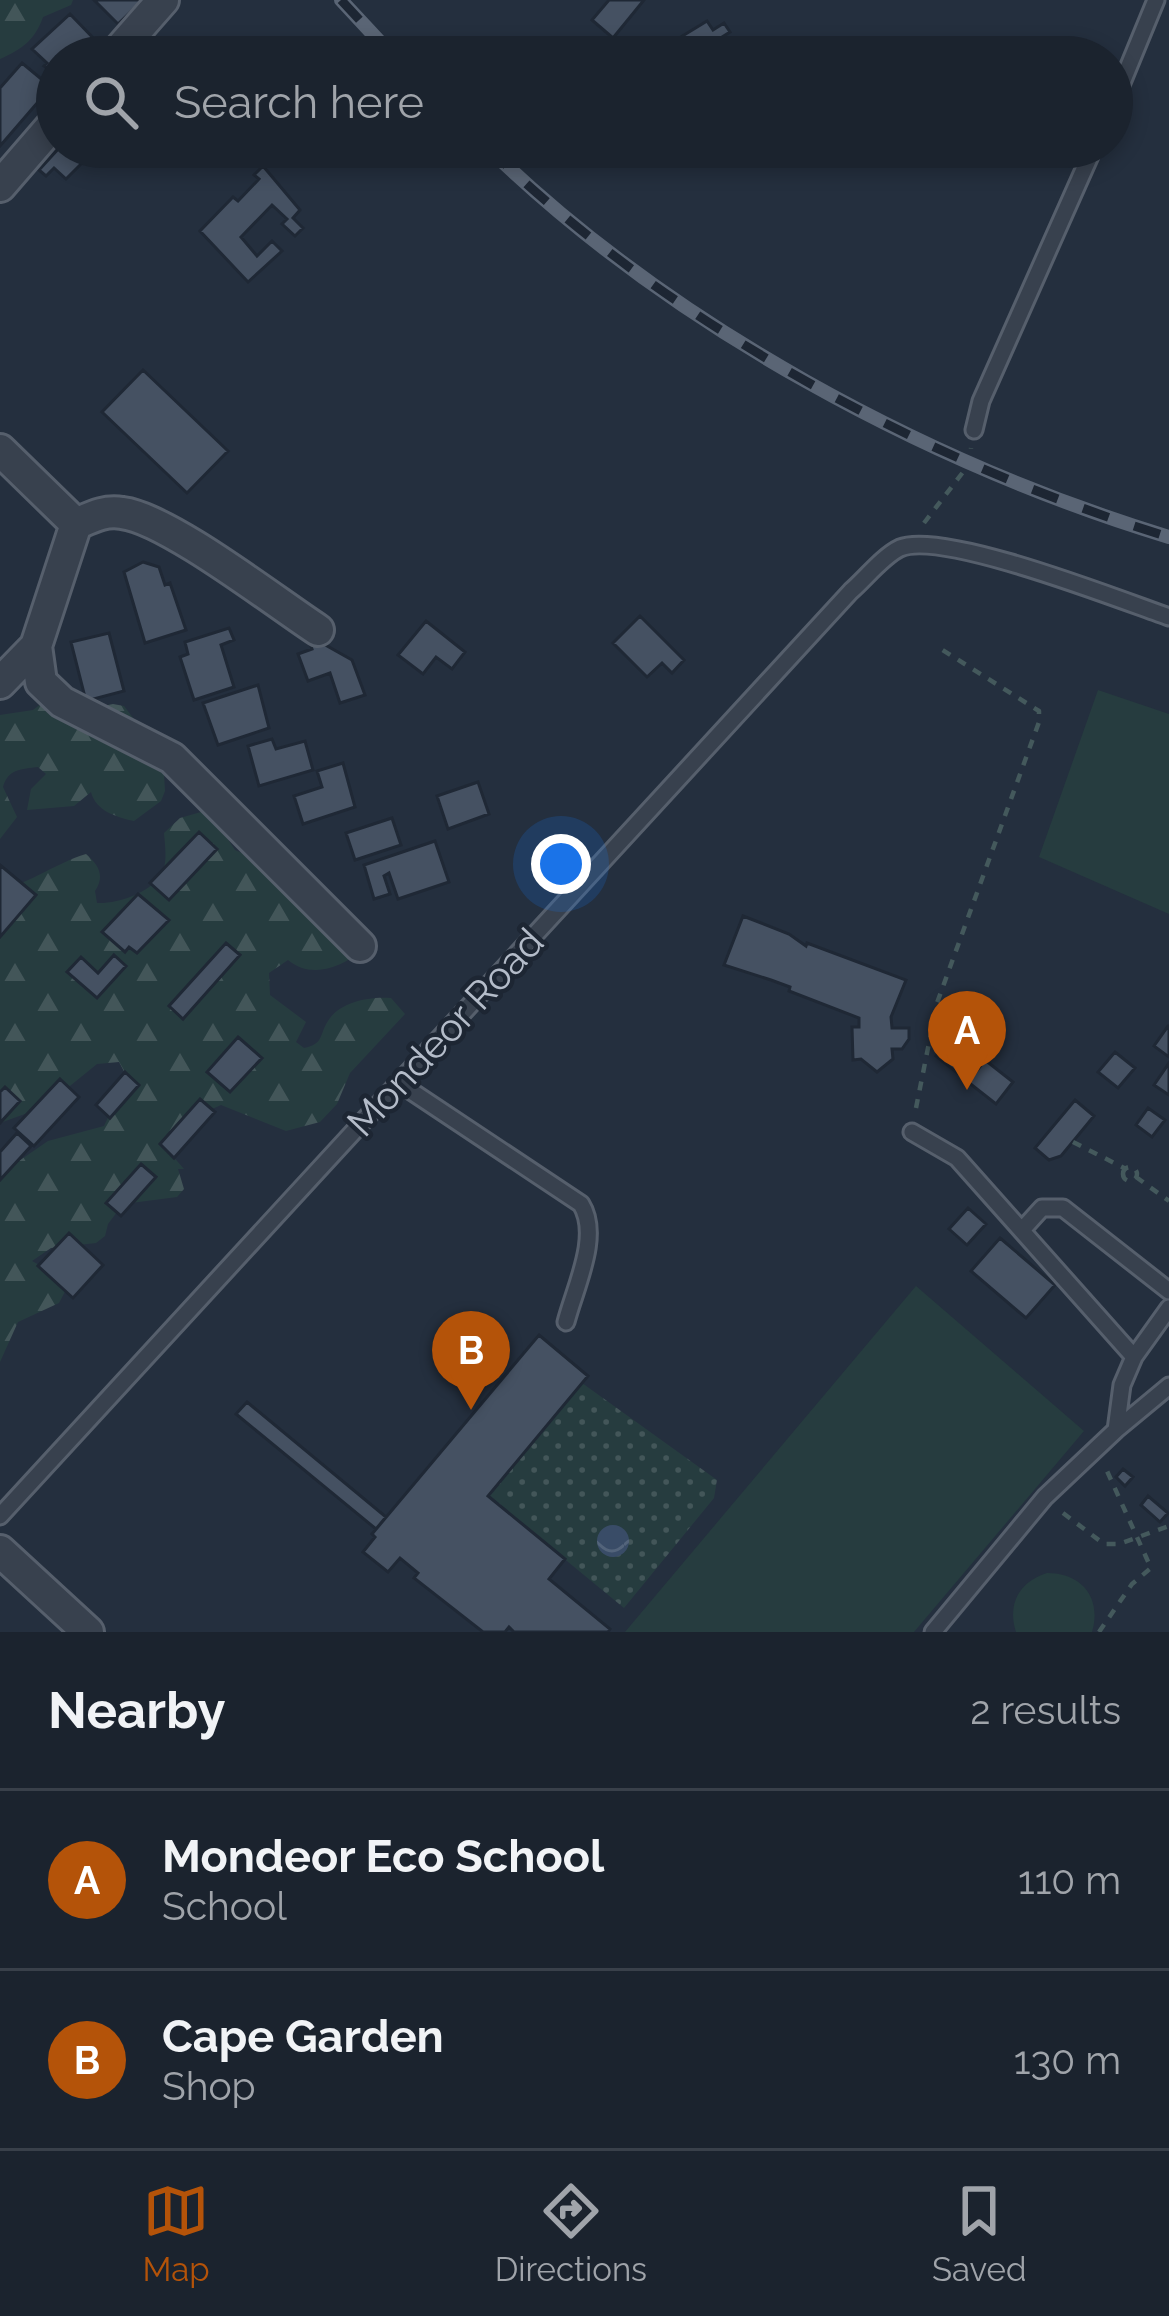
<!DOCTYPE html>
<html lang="en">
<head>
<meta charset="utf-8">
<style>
  :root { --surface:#1b232e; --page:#242b36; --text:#f1f3f6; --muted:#a0a4aa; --line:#39404a; --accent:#b45309 }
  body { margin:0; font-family:Raleway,sans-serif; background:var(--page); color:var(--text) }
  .you { position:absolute; left:561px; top:864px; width:42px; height:42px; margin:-30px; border:9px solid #fff; border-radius:50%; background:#1a73e8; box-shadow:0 0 0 18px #1a73e833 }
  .badge { display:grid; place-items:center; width:78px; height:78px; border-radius:50%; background:var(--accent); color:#fff; font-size:39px; font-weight:700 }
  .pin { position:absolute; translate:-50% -99px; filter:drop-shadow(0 3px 6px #0008) }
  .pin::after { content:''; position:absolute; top:63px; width:42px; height:36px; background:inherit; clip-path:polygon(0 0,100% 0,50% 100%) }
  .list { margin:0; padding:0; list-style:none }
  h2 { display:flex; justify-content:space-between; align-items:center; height:156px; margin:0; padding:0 48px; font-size:51px }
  h2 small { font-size:39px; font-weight:400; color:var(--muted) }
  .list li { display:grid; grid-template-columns:78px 1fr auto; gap:36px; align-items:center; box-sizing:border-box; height:180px; padding:0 48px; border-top:3px solid var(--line) }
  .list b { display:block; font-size:45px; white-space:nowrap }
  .list p { margin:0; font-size:39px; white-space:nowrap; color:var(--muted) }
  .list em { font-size:39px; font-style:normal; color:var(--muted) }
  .icon { flex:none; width:66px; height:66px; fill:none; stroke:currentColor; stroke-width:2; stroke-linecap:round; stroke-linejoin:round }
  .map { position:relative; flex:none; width:1169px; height:1632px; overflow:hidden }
  .search { position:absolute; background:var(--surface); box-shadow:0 6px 18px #0003; left:36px; right:36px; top:36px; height:132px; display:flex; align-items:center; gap:30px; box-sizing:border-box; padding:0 42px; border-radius:66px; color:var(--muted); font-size:45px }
  .sheet { height:516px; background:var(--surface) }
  nav { display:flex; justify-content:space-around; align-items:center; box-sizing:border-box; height:168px; border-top:3px solid var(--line); background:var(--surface); font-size:33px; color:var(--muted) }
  nav a { display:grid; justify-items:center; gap:6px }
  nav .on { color:var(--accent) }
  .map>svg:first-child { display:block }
</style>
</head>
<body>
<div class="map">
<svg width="1169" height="1632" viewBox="0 0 1169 1632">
  <defs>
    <pattern id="forest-firs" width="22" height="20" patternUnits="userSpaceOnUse" patternTransform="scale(3)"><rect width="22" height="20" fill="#263c3f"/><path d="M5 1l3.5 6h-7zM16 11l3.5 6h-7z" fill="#435659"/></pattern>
    <pattern id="park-dots" width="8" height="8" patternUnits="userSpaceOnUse" patternTransform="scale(3)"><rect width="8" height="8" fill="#263c3f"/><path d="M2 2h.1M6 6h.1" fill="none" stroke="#435659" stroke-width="1.8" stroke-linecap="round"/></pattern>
    <pattern id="water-waves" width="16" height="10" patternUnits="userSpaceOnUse" patternTransform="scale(3)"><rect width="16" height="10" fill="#394c67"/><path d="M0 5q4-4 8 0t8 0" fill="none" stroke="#53647b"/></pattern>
  </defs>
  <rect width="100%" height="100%" fill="#242f3e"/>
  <path fill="#263c3f" d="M1098 690 1169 714V914L1039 857Z
    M916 1286 1084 1431 914 1632H625Z
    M1047 1573C1082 1573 1102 1598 1092 1632H1016C1007 1604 1019 1582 1047 1573Z"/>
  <path fill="url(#forest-firs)" d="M0 0H73L71 5 43 17C35 40 22 49 0 59Z
    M50 697 89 709 113 704 124 706 163 757 165 791 161 801 134 821C116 817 96 811 91 792L74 806 27 810 31 789 46 774 38 767C21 769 8 769 3 787L17 817 0 839V715L33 710Z
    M201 812 211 814 235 850 255 859 361 951C340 968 311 979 288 960L269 973 270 995 306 1022 296 1042 304 1048C324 1044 319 1035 328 1021 339 1002 370 996 391 998L405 1014 350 1073 337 1104 320 1122 286 1131 221 1105 190 1119 171 1154 184 1169H178L184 1189 177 1197 123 1204 108 1224 105 1236 96 1243 51 1248 32 1261 70 1282 59 1303 18 1322 0 1362V1174L48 1141 104 1126 127 1077 119 1062 97 1064 44 1107 0 1123V890C31 883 56 863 86 854 99 865 105 876 95 891L97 903C118 904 149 893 161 875 168 864 165 845 164 833L180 818Z"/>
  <path fill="url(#park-dots)" d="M582 1383 717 1480 714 1498 624 1608 488 1496Z"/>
  <path fill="url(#water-waves)" d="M597 1541a16 16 0 1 1 32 0a16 16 0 1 1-32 0Z"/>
  <path fill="#455162" stroke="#1f2835" stroke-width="3" d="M94 0H143L118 24Z
    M609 0H644L613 38 592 20Z
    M70 14 98 43 84 57 80 52 76 57H57V75L44 66 47 63 32 49Z
    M707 21 713 30 724 23 730 32 719 39 730 57H648Z
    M22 63 51 87 0 146V88Z
    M60 147H98L66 179 54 168 46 176 39 170Z
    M263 166 300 210 293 218 303 228 295 236 282 224 287 219 272 205 241 237 257 256 272 241 282 251 248 282 200 231 233 197 238 201 259 179 254 175Z
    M143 370 228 451 187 493 102 412Z
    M143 562 159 567 165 585 170 583 186 630 145 643 124 572Z
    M640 616 684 660 672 673 662 663 647 677 613 643Z
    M426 621 465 652 452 669 436 657 423 674 398 655Z
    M229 628 234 640 221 645 234 687 194 700 180 657 188 654 185 642Z
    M109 633 124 691 86 701 71 642Z
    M309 640 320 642 352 660 365 695 340 703 330 673 308 681 298 654 312 649Z
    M258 685 269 728 218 745 203 703Z
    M272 739 276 749 305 741 313 770 259 786 248 746Z
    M343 763 355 807 303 824 294 796 322 787 317 771Z
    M478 782 489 814 448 829 437 796Z
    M392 818 401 845 355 860 346 833Z
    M199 832 217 849 169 900 150 883Z
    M435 841 449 882 398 899 389 873 384 876 390 894 374 899 364 865Z
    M0 865 36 895 0 937Z
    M138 894 169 920 137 953 129 947 125 952 102 932Z
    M743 916 789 934 806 946 807 943 906 980 891 1017 892 1028H909V1039L902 1049H892L893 1059 877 1072 861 1059 853 1060 852 1027H859V1018L789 991 790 987 771 980 724 965Z
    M226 943 240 955 183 1019 169 1006Z
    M114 955 126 966 97 998 67 972 81 957 98 973Z
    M1168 1026H1169V1057L1154 1046Z
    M954 1034 983 1057 965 1079 936 1056Z
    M238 1037 262 1058 230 1092 207 1072Z
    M1115 1052 1135 1068 1118 1088 1098 1072Z
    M985 1060 1013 1082 996 1104 968 1082Z
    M1169 1063V1095L1154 1085Z
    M125 1072 139 1085 110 1118 96 1105Z
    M60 1079 79 1097 34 1146 14 1128Z
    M5 1087 20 1101 0 1123V1092Z
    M200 1099 215 1112 174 1158 160 1144Z
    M1075 1100 1094 1116 1061 1156 1049 1160 1035 1148Z
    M1148 1108 1165 1120 1152 1137 1136 1125Z
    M17 1133 31 1146 0 1180V1152Z
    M141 1164 156 1177 121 1216 106 1203Z
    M968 1208 986 1224 967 1245 949 1229Z
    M69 1233 103 1265 73 1298 38 1266Z
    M1000 1238 1055 1285 1026 1318 971 1271Z
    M539 1335 588 1376 488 1496 565 1559 549 1579 610 1629 608 1632H514L509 1627 505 1632H483L414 1578 418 1573 400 1558 388 1572 363 1552 375 1537 372 1534Z
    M247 1402 386 1517 376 1529 236 1414Z
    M1123 1469 1133 1477 1125 1486 1116 1477Z
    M1148 1496 1168 1513 1160 1522 1141 1505Z"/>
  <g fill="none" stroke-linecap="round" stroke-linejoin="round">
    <g stroke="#565f6c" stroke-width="21">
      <path id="service" d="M1112 107 1156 0
        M974 430 981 401 1094 147
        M399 1083 581 1204C601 1236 575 1287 566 1322
        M912 1132 957 1158 1134 1357
        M1022 1230 1042 1208H1063L1169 1291
        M1116 1430 1169 1386
        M0 1516 851 591C865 579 883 556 900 548 943 530 1120 600 1169 617
        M933 1632 1045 1497 1116 1430 1122 1385 1134 1357 1169 1308"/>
    </g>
    <g stroke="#565f6c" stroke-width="36">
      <path id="minor" d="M113 57 163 0
        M0 186 57 120
        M0 450 76 524 36 646 41 682 62 702 172 758 360 946
        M76 524C92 517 105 510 122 513 167 518 275 602 318 630
        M0 683 36 646
        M0 1551 88 1632"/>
    </g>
    <path stroke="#44595c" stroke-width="4.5" stroke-dasharray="9 9" stroke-linecap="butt" d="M924 523 970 463 971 448
      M916 1108 937 1003 1039 722V711L941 649
      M1073 1142 1126 1169
      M1123 1174a7 7 0 1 1 14 0a7 7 0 1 1-14 0Z
      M1136 1177 1169 1201
      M1063 1513 1104 1544H1119L1169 1526
      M1099 1632 1132 1584 1151 1568 1107 1471"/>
    <use href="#service" stroke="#38414e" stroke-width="15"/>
    <use href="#minor" stroke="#38414e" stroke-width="30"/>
    <g stroke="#5a6575" stroke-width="14">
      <path id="rail" d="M341 0 394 57
        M487 147C670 325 926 463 1169 537"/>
    </g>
    <use href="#rail" stroke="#1d2633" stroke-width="9" stroke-dasharray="27" stroke-linecap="butt"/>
  </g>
  <g text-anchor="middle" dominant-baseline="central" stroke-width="9" stroke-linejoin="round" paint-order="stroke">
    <g font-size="39" fill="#b4bcc9" stroke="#1d2633">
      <text transform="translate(445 1032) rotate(-47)">Mondeor Road</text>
    </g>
  </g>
</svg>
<div class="you"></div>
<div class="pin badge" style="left:967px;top:1090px">A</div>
<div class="pin badge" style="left:471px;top:1410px">B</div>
<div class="search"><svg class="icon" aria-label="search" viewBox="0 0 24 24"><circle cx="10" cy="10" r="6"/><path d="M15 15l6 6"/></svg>Search here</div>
</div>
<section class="sheet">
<h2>Nearby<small>2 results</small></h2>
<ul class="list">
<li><span class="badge">A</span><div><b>Mondeor Eco School</b><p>School</p></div><em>110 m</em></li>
<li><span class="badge">B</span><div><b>Cape Garden</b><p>Shop</p></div><em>130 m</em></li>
</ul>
</section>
<nav>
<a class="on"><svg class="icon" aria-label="map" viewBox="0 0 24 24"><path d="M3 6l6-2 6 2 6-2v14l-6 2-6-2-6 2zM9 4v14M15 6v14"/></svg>Map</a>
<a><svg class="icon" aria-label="directions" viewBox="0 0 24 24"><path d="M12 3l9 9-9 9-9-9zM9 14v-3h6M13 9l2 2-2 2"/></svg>Directions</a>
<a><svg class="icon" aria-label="saved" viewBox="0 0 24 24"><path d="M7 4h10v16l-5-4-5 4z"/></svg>Saved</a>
</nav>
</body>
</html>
